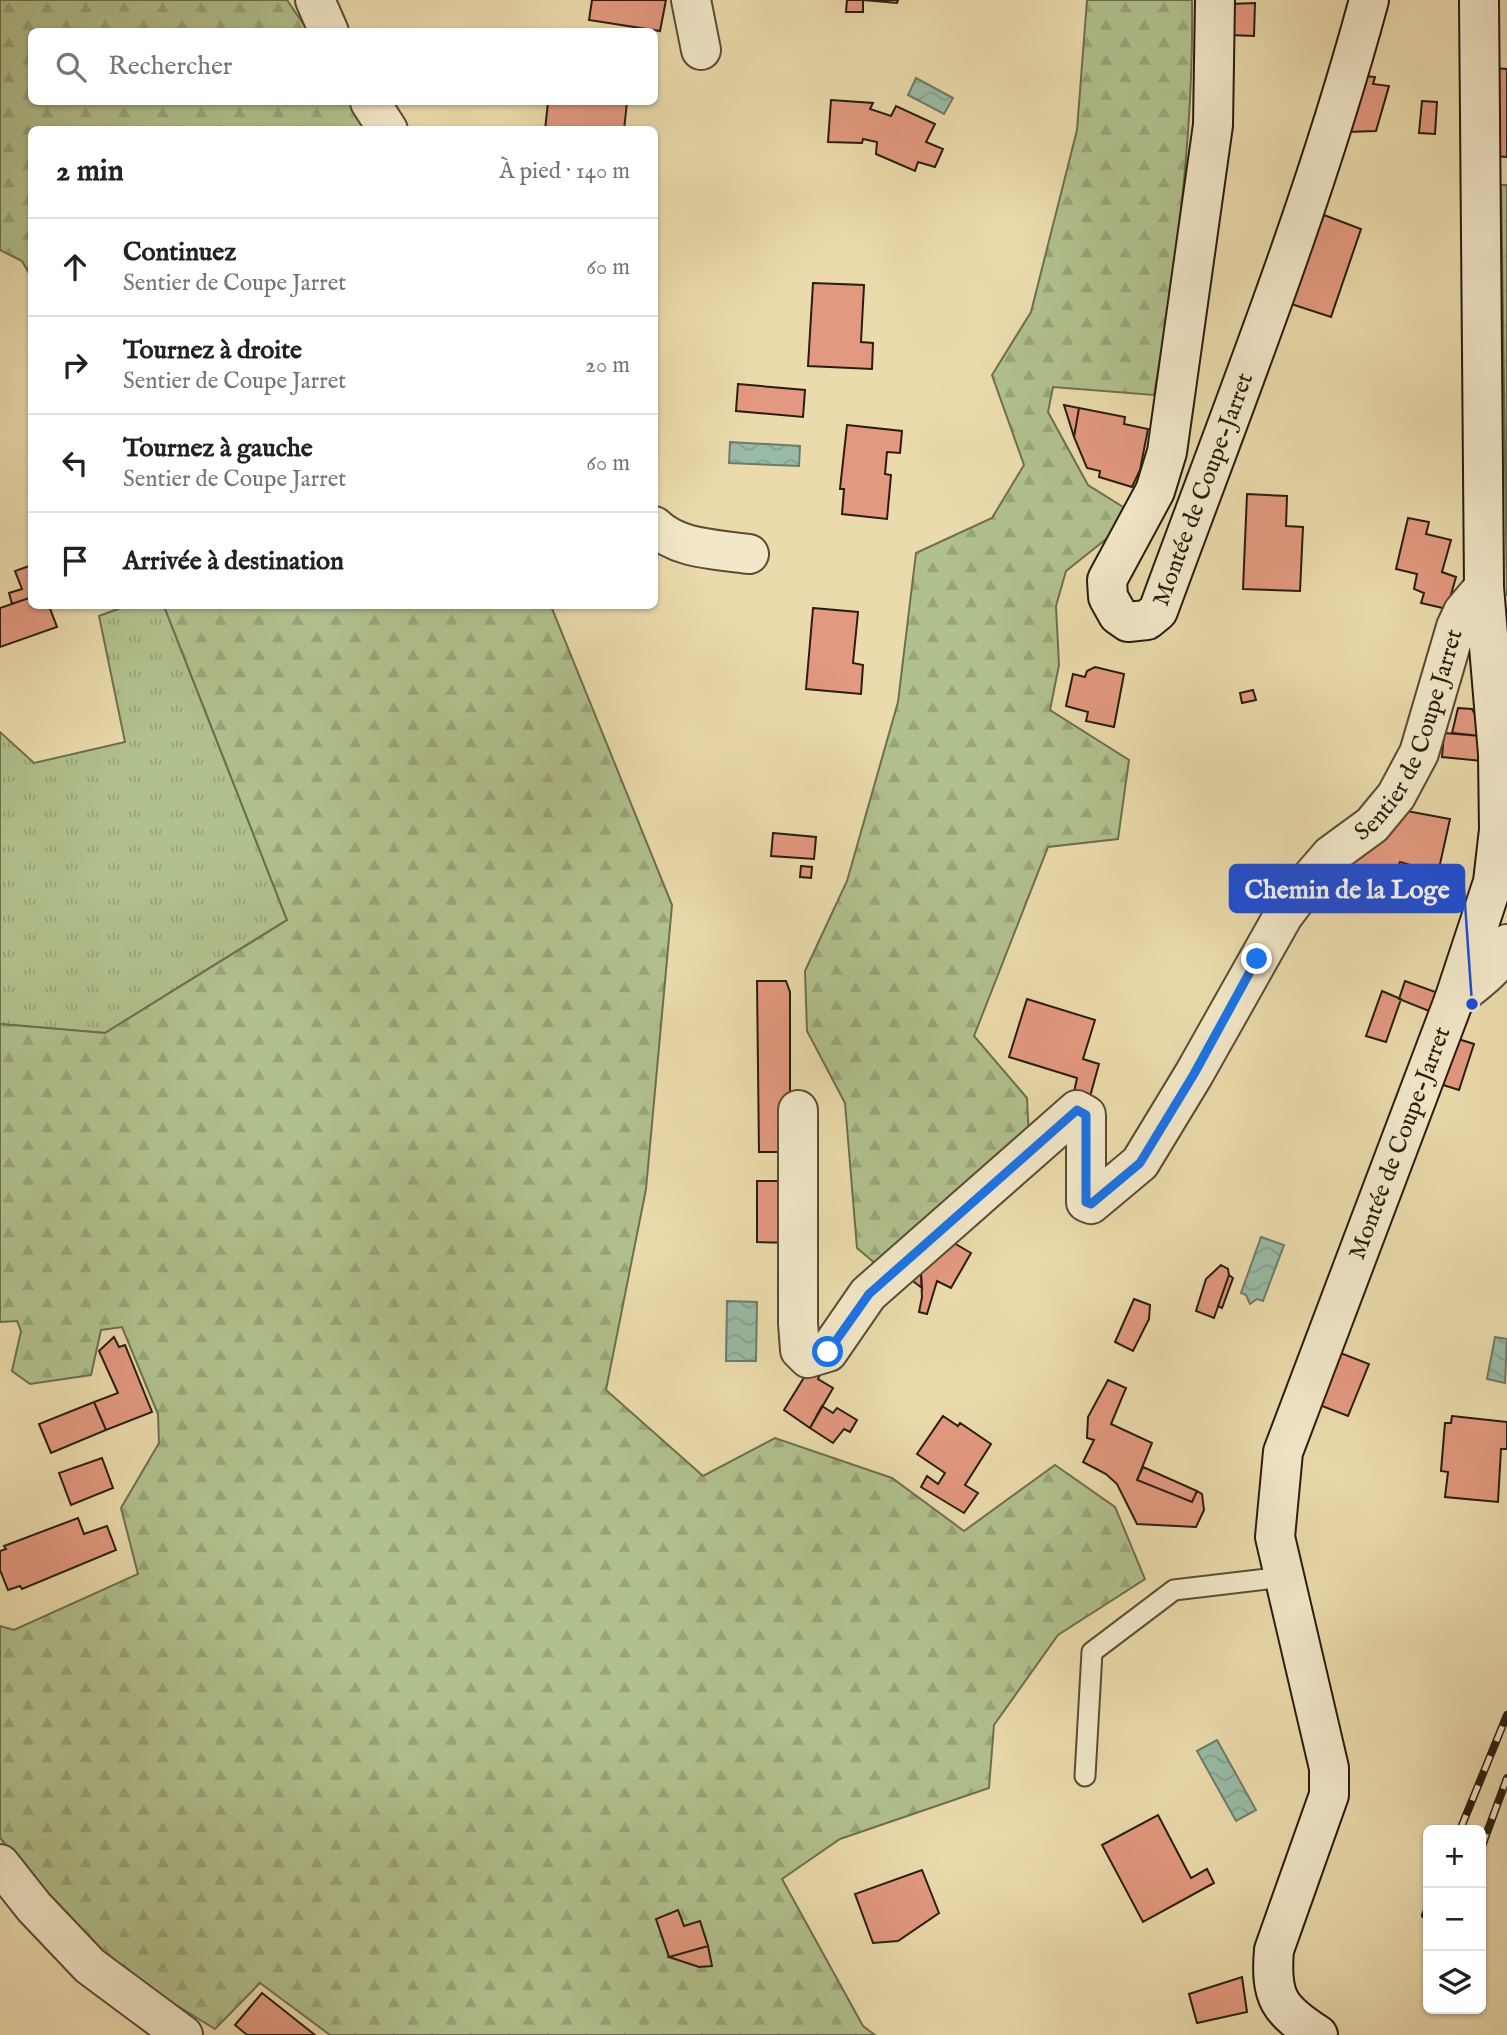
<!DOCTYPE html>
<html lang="fr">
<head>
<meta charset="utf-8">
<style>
  :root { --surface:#fff; --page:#f2f2f2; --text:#222; --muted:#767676; --line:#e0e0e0 }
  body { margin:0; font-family:"IM FELL English",serif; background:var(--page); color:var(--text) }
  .controls { position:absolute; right:21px; bottom:21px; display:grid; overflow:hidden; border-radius:10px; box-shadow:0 2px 5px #0004 }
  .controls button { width:63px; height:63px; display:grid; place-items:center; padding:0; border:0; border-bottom:2px solid var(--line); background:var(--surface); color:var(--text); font:35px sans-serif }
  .stop { position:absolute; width:21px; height:21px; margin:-16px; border:5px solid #1a73e8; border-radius:50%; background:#fff }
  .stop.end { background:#1a73e8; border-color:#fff; box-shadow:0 2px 7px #0008 }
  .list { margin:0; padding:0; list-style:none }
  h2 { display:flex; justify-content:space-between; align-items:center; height:91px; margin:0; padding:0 28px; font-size:30px }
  h2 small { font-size:23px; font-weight:400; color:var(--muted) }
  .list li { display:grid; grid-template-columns:46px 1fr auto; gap:21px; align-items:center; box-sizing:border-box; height:98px; padding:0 28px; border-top:2px solid var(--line) }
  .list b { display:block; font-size:26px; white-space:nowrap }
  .list p { margin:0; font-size:23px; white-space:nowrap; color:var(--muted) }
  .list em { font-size:23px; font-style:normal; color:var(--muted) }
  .icon { flex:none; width:38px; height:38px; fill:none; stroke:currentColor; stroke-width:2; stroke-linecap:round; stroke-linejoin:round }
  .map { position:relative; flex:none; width:1507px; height:2035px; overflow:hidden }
  .search { position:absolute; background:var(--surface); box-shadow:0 2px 5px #0004; left:28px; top:28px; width:630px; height:77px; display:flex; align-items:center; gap:18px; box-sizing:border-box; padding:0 24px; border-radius:10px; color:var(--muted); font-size:26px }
  .panel { position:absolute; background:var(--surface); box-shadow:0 2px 5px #0004; left:28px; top:126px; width:630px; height:483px; border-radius:10px }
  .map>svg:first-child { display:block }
</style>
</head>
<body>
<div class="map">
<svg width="1507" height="2035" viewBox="0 0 1507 2035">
  <defs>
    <pattern id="grass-tufts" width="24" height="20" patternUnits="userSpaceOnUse" patternTransform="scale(1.75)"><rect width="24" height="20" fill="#b1c18e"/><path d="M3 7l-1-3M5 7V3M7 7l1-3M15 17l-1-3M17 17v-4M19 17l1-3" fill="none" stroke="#98a579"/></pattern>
    <pattern id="forest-firs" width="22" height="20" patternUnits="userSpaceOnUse" patternTransform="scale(1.75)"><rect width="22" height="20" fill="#b1c18e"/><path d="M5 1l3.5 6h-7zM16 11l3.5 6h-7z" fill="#98a579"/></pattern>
    <pattern id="water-waves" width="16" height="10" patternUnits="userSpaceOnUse" patternTransform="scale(1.75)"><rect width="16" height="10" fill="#99bba6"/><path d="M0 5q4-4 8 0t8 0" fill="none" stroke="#84a08e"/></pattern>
  </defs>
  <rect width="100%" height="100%" fill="#ebdbac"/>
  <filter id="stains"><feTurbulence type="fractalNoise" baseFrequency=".00286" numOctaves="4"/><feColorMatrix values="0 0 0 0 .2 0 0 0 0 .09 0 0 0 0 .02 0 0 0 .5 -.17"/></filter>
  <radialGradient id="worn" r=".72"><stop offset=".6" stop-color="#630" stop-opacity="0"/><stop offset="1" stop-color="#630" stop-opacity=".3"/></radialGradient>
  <path fill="url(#grass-tufts)" stroke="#6d6f4f" stroke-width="2" d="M126 606H164L287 920 105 1033 0 1024V732L34 763 125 742 99 616Z"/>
  <path fill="url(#forest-firs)" stroke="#6d6f4f" stroke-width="2" d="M0 0H287L308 31 32 32V102H355L373 129 32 130 31 277 22 261 0 250Z
    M1087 0H1192C1194 131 1177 266 1154 395L1053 387 1048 412 1088 485 1128 510 1115 532 1066 571 1056 606 1059 665 1050 710 1129 760 1118 839 1048 847 974 1036 1027 1098 1029 1138 883 1270 857 1248 845 1103 807 1031 805 971 847 881 898 702 916 553 992 518 1024 465 992 375 1031 312 1077 130Z
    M1501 185H1507V596Z
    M164 606H551L672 905 646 1189 606 1390 703 1476 775 1438 892 1478 964 1531 1055 1465 1115 1507 1145 1579 1058 1635 994 1725 989 1788 840 1839 782 1879 863 2026 875 2035H330L260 1983 215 2029 127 1975 84 1936 0 1838V1626L14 1630 138 1574 121 1508 159 1443 158 1414 122 1327 101 1330 91 1375 30 1384 12 1371 21 1331 17 1321 0 1322V1024L105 1033 287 920Z"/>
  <path fill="url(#water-waves)" stroke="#6c7c6a" stroke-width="2" d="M916 78 953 98 944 114 908 95Z
    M730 442 800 446 799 466 729 463Z
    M1261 1237 1284 1245 1263 1301 1257 1299 1250 1304 1246 1295 1241 1293Z
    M727 1301 757 1302 756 1361H726Z
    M1495 1337 1507 1339 1505 1383 1487 1379Z
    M1217 1740 1256 1810 1236 1821 1197 1751Z"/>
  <path fill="#e39980" stroke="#291d10" stroke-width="2" d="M592 0H666L660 31 589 20Z
    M847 0H898L897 3 863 0V12H846Z
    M1255 3 1254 36 1229 35V4Z
    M1495 68 1507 69V157L1496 156Z
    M1366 76 1375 77 1373 84 1389 86 1376 131 1347 132Z
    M831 100 873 103 870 109 891 116 896 106 935 124 926 142 943 149 935 167 918 162 915 171 876 154 877 142 863 139 862 143 828 142Z
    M1422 101 1437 102 1435 134 1419 133Z
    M548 102H627L624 130H545Z
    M1324 215 1361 229 1331 317 1285 302 1297 286Z
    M813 283 864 285 861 342 873 343 872 369 808 366Z
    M738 384 805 390 803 417 736 411Z
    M1064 405 1079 408 1074 437Z
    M1079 408 1125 417 1124 424 1148 429 1140 470 1132 487 1099 477 1100 471 1087 468 1074 437Z
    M847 425 902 431 900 453 887 452 885 474 891 475 887 519 842 514 844 489H840Z
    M1247 494 1287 496 1286 526 1303 527 1300 591 1243 589Z
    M1408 518 1429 522 1426 534 1451 540 1442 572 1456 577 1447 609 1421 603 1424 593 1414 589 1417 574 1396 569Z
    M32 565V597L12 604 9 593 22 589 15 571Z
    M32 597V606H49L57 627 0 647V608Z
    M813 608 858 612 853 663 863 665 861 694 806 689Z
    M1095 667 1124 674 1114 727 1086 721 1088 712 1066 706 1073 674 1085 677 1087 671Z
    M1253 690 1256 700 1242 703 1240 693Z
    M1458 708 1472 709 1479 722 1481 736 1452 733Z
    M1444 733 1481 736 1482 761 1442 757Z
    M1396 809 1450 819 1438 873 1400 862 1393 882 1345 866Z
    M773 833 816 837 814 859 771 856Z
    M801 866 812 867 811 878 800 877Z
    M757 981H786L790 992V1152H759Z
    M1405 981 1441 994 1434 1013 1399 999Z
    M1382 991 1401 999 1386 1042 1366 1036Z
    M1027 999 1095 1020 1083 1059 1099 1064 1089 1100 1073 1097 1077 1078 1009 1057Z
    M1455 1038 1474 1044 1459 1090 1440 1084Z
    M757 1181H796V1243L757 1242Z
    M942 1236 971 1253 951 1288 937 1281 927 1314 919 1312 922 1297 920 1255Z
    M920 1256 922 1288 902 1273Z
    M1221 1265 1228 1269 1229 1275 1214 1318 1196 1311 1206 1279Z
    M1229 1275 1233 1278 1222 1308 1218 1306Z
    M1134 1299 1150 1305 1149 1319 1133 1351 1115 1342Z
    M114 1337 119 1347 125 1345 152 1412 106 1430 94 1402 118 1393 99 1351Z
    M1330 1349 1369 1364 1348 1416 1309 1401Z
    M824 1365 818 1379 833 1388 810 1428 784 1410 808 1371Z
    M1108 1380 1126 1388 1111 1424 1152 1443 1137 1480 1192 1502 1197 1491 1202 1494 1204 1510 1196 1527 1137 1524 1117 1484 1106 1474 1083 1462 1094 1440 1087 1438 1088 1417Z
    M94 1402 106 1430 51 1453 39 1424Z
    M822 1406 833 1413 837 1408 857 1420 850 1432 844 1429 833 1443 810 1428Z
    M943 1416 958 1426 960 1423 991 1444 965 1485 978 1493 964 1513 921 1487 927 1476 938 1484 945 1473 917 1454Z
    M1452 1416 1507 1422V1449H1501L1498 1502 1445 1497 1448 1472 1441 1471 1445 1423H1451Z
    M102 1458 113 1488 71 1505 59 1473Z
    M1143 1467 1197 1491 1192 1502 1137 1480Z
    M78 1518 84 1534 107 1526 116 1550 22 1589 20 1586 8 1590 0 1570V1551L6 1549 4 1546Z
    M1158 1815 1191 1878 1207 1869 1214 1883 1143 1922 1102 1845Z
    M922 1870 939 1913 898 1941 873 1943 855 1894Z
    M678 1910 684 1926 700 1921 708 1946 669 1957 656 1919Z
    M708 1946 712 1966 699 1967 669 1957Z
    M1242 1977 1247 2012 1197 2023 1189 1994Z
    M262 1993 315 2035H247L235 2025Z"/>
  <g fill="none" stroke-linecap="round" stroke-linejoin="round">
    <g stroke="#5a4c37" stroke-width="23">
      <path id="lane" d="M1085 1776 1092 1652 1174 1590 1283 1577"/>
    </g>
    <g stroke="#5a4c37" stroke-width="42">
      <g id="street">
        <path d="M315 0 329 32"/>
        <path d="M691 0 701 50"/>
        <path d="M370 102 388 130"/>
        <path d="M654 526C679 550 716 549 749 554"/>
        <path d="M1454 1000C1473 984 1499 968 1507 944"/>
        <path id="s1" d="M798 1110V1323L800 1350 808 1358 828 1352 868 1294 1077 1110 1086 1115V1202L1091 1204 1140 1163 1194 1074 1283 916 1312 877 1331 855 1372 825 1396 796 1419 753 1456 627 1463 612 1484 587"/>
        <path d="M0 1864 34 1907 90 1966 183 2035"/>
      </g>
    </g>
    <g stroke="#291d10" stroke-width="42">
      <g id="secondary">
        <path id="s2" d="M1215 0 1213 125 1167 452 1155 491 1107 580 1108 597 1118 615 1128 622 1147 620 1158 611C1232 409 1313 208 1369 0"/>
        <path id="s3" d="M1318 2035C1279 2010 1270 1998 1274 1950L1329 1795V1768L1275 1537 1283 1452 1454 1000 1493 882 1499 830 1498 754 1484 587 1479 0"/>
      </g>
    </g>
    <use href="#lane" stroke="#f2e8c9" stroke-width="19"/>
    <use href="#street" stroke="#f2e8c9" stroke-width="38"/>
    <use href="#secondary" stroke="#f2e8c9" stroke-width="38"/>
    <g stroke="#291d10" stroke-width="8">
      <path id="rail" d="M1460 1830 1507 1715
        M1481 1849 1507 1778
        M1425 1915 1428 1908"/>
    </g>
    <use href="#rail" stroke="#f2e8c9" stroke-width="5" stroke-dasharray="16" stroke-linecap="butt"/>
  </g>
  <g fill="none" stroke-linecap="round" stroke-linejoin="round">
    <path stroke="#1a73e8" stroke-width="9" d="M828 1352 869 1294 1077 1110 1086 1115V1202L1091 1204 1140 1163 1194 1074 1257 959"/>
  </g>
  <g text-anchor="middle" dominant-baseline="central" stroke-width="5" stroke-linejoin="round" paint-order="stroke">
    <g font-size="24" fill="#291d10" stroke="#f2e8c9">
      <text stroke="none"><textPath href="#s2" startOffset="810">Montée de Coupe-Jarret</textPath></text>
      <text stroke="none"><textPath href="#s1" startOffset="1300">Sentier de Coupe Jarret</textPath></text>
      <text stroke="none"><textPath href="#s3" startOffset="948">Montée de Coupe-Jarret</textPath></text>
    </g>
  </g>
  <path fill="none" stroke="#1d4ed8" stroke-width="2.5" d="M1472 1004L1464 889"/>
  <circle fill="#1d4ed8" stroke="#f2e8c9" stroke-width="2.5" cx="1472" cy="1004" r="7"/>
  <rect fill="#1d4ed8" stroke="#1d4ed8" stroke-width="2.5" x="1230" y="865" width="234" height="47" rx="7"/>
  <g font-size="26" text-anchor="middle" font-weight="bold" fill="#fff">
    <text x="1347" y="898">Chemin de la Loge</text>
  </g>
  <rect width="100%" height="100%" filter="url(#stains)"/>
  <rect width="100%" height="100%" fill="url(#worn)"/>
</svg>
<div class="controls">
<button>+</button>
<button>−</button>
<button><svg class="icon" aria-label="layers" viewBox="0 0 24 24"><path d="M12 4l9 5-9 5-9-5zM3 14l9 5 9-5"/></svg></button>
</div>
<div class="stop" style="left:828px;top:1352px"></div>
<div class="stop end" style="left:1257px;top:959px"></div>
<div class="search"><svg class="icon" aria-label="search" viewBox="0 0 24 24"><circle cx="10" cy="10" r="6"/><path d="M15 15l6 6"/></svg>Rechercher</div>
<section class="panel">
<h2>2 min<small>À pied · 140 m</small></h2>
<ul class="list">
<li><svg class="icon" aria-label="ahead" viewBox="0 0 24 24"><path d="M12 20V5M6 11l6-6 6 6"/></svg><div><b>Continuez</b><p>Sentier de Coupe Jarret</p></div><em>60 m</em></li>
<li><svg class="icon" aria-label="right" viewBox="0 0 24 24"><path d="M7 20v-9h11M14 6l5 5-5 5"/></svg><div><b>Tournez à droite</b><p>Sentier de Coupe Jarret</p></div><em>20 m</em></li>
<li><svg class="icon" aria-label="left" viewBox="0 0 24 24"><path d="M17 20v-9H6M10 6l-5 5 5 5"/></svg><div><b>Tournez à gauche</b><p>Sentier de Coupe Jarret</p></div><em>60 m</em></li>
<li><svg class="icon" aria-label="arrive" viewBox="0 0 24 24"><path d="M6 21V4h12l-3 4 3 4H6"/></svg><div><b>Arrivée à destination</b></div></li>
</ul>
</section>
</div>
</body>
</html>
